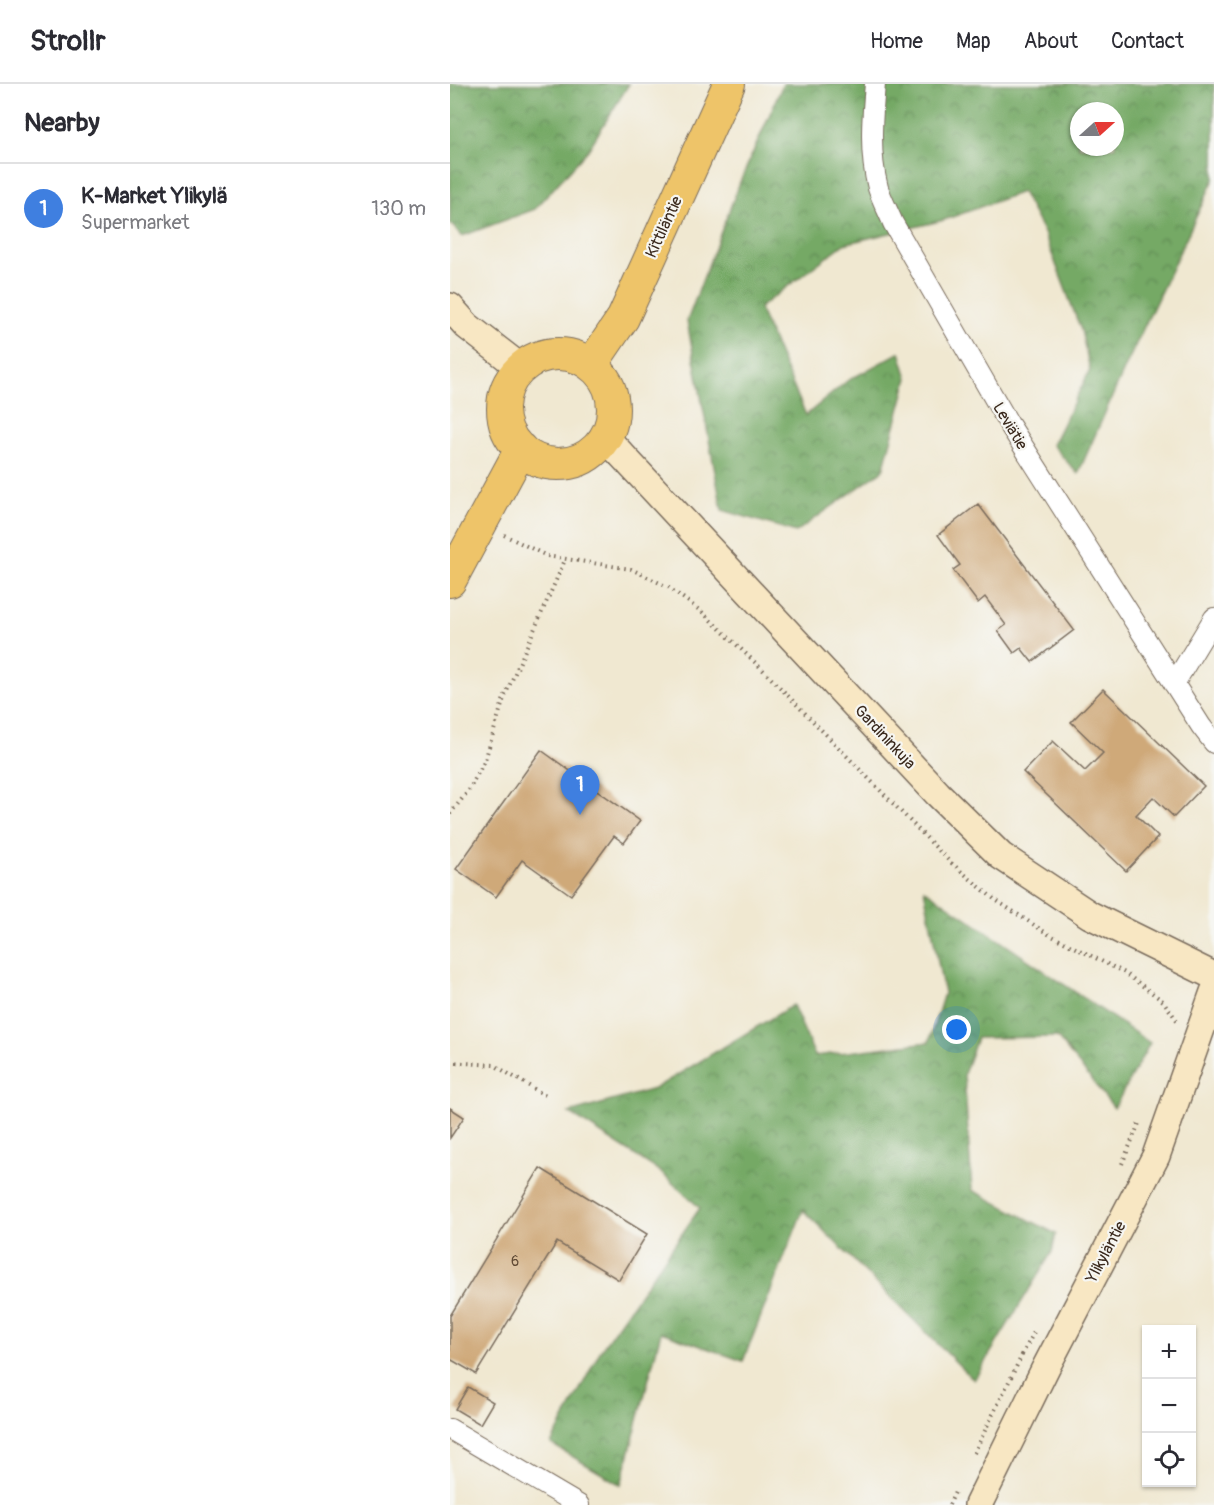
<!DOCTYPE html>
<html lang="en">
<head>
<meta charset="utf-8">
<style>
  :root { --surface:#fff; --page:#f7f7f7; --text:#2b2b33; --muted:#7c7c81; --line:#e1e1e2; --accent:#db2777 }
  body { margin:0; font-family:Pangolin,sans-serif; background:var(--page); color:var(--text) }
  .controls { position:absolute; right:18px; bottom:18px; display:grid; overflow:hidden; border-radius:0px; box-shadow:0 2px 4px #0004 }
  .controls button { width:54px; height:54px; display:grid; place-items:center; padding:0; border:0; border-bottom:2px solid var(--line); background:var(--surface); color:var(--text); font:30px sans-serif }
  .compass { position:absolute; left:620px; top:18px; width:54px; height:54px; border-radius:50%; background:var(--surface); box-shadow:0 2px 4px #0004; rotate:69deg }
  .you { position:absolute; left:507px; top:946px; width:21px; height:21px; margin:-15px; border:4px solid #fff; border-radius:50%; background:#1a73e8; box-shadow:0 0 0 9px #1a73e833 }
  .badge { display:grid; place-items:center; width:39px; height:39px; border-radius:50%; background:var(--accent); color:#fff; font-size:20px; font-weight:700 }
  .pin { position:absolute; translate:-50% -50px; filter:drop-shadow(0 2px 3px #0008) }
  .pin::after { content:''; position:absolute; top:32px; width:21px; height:18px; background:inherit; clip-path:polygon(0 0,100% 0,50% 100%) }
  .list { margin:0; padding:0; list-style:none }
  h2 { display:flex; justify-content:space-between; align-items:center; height:78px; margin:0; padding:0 24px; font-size:26px }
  h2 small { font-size:20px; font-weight:400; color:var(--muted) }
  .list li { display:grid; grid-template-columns:39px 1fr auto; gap:18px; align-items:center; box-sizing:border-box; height:90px; padding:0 24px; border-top:2px solid var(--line) }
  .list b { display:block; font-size:22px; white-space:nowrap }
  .list p { margin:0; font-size:20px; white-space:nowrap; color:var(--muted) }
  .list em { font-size:20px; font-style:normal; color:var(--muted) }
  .icon { flex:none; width:33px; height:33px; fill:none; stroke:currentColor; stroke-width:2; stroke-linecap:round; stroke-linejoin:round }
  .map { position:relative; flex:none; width:764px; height:1421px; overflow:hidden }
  header { display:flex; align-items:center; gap:36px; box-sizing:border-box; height:84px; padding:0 30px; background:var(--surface); border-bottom:2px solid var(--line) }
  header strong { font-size:28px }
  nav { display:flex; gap:33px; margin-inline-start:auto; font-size:21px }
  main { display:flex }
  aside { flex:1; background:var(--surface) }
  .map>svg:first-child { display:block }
</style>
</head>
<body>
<header>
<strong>Strollr</strong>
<nav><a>Home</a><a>Map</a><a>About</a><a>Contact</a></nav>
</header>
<main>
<aside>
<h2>Nearby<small></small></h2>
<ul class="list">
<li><span class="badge" style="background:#3f7fe0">1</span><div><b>K-Market Ylikylä</b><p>Supermarket</p></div><em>130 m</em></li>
</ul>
</aside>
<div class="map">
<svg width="764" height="1421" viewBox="0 0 764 1421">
  <defs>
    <pattern id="forest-crowns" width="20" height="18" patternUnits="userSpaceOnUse" patternTransform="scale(1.5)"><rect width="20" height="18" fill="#74a965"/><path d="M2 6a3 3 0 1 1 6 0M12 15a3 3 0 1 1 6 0" fill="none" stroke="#608a53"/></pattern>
  </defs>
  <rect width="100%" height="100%" fill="#f6f6f2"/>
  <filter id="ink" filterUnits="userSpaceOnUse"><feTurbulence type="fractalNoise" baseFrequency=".0167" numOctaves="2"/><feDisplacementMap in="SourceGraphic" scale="12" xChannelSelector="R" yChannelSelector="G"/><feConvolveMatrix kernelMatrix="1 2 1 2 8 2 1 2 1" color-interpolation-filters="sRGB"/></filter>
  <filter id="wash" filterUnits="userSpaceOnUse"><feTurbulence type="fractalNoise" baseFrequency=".008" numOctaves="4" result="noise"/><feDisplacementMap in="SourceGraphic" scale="24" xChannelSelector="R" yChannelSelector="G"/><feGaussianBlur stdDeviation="1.35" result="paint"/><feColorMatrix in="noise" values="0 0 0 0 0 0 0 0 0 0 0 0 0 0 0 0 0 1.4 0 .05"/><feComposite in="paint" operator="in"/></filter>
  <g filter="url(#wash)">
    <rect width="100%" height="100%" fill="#f0e8d1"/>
    <path fill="url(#forest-crowns)" stroke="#586a42" stroke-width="1.5" fill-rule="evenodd" d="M0 0H179L138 66 85 125 12 152 0 139Z
      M333 0H764V95L678 277 628 390 602 361 640 286 631 246 594 149 572 108 494 136 394 160 309 224 356 331 397 297 450 268 458 294 433 386 346 448 272 426 237 237 290 98ZM629 27H665V63H629Z
      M474 805 700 959 664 1024 607 953 527 954 514 990 522 1106 606 1150 602 1168 524 1296 353 1126 293 1277 211 1248 171 1401 101 1360 152 1264 250 1124 208 1086 119 1029 204 1005 343 921 365 972 479 958 494 909Z"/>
    <g id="blocks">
      <path fill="#cfa979" d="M528 420 624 546 582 578 571 564 564 569 548 547 556 541 535 513 528 519 503 486 510 481 488 451Z
        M653 605 754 702 724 733 703 713 686 731 708 753 676 787 573 688 603 657 635 687 653 669 621 638Z
        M91 666 190 737 174 759 164 752 121 811 72 776 46 813 6 785Z
        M0 1024 14 1033 0 1054Z
        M90 1084 197 1150 169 1196 107 1158 26 1290 0 1275V1232Z
        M18 1303 43 1318 30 1340 5 1325Z"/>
    </g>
  </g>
  <g filter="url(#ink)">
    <use href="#blocks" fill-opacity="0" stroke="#7a6c5d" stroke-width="1.5"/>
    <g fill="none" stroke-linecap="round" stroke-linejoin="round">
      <g stroke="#7a6c5d" stroke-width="22">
        <path id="street" d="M425 0C422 34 419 70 428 104 432 116 438 127 443 139L559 340 751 642 764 659
          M724 600 764 534
          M0 1345 129 1421"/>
      </g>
      <g stroke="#7a6c5d" stroke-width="30">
        <path id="secondary" d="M0 223 17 242 71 284
          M155 353 488 710 551 772 640 831 764 892
          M528 1421 596 1283 706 1072 764 908"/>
      </g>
      <g stroke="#7a6c5d" stroke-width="34">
        <path id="primary" d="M53 325a55 55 0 1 1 110 0a55 55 0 1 1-110 0Z
          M141 281 173 234 279 0
          M0 497 71 365"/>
      </g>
      <path stroke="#7a6c5d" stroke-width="4" stroke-dasharray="1.5 4.5" stroke-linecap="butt" d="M54 451 97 472 181 485 218 503 252 528 312 585 499 777 544 815 598 850 675 889 713 917 729 939
        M0 730 19 706 35 676 54 614 115 476
        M0 978 44 981 96 1012
        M672 1080 690 1037
        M572 1271 584 1248
        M524 1369 572 1271 575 1273
        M499 1421 505 1408"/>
      <use href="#street" stroke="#fff" stroke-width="20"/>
      <use href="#secondary" stroke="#f8e7c3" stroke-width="27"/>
      <use href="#primary" stroke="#eec469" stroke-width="32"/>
    </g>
  </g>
  <g text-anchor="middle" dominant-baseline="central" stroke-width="4.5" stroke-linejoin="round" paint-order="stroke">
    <g font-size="14" fill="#604a35">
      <text x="65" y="1177">6</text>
    </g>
    <g font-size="16" fill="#3b2a1e" stroke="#f6f6f2">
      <text transform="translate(214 143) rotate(-65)">Kittiläntie</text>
      <text transform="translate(560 342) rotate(59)">Leviätie</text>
      <text transform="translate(435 653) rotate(47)">Gardininkuja</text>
      <text transform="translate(656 1168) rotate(-62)">Ylikyläntie</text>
    </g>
  </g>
</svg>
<div class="controls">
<button>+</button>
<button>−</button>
<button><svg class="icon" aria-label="locate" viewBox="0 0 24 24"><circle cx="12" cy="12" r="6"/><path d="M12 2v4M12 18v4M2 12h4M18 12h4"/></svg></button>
</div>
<svg class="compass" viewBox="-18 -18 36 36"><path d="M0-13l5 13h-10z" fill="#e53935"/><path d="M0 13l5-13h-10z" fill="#7c7c81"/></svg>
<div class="you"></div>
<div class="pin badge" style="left:130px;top:731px;background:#3f7fe0">1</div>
</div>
</main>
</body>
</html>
